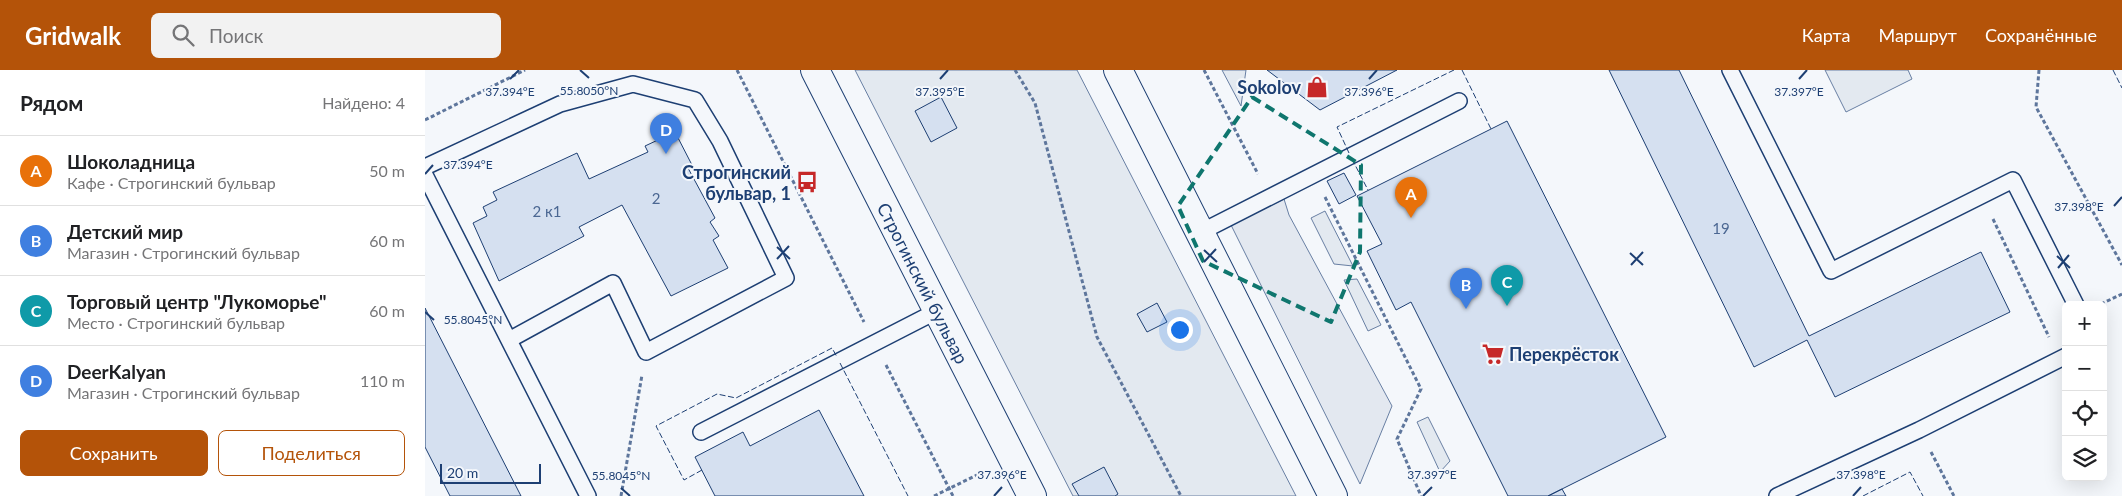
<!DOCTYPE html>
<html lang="ru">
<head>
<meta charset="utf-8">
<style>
  :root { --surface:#fff; --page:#f2f2f2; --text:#202124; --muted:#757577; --line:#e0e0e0; --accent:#b45309 }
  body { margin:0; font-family:Lato,sans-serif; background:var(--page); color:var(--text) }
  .controls { position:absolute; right:15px; bottom:15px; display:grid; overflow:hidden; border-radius:8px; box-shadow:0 5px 20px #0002 }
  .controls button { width:45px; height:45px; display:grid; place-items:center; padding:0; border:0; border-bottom:1px solid var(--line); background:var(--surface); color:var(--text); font:25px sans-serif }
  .scale { position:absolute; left:15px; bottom:12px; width:101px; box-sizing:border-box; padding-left:5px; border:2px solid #1d3f73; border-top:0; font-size:14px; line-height:18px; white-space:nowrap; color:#1d3f73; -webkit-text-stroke:4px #f4f7fb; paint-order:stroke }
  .you { position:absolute; left:754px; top:259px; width:18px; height:18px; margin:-12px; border:4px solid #fff; border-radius:50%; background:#1a73e8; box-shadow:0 0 0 8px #1a73e833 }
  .badge { display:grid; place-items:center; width:32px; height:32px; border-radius:50%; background:var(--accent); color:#fff; font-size:16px; font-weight:700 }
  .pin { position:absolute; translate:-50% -41px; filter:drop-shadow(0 1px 2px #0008) }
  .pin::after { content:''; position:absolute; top:26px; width:18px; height:15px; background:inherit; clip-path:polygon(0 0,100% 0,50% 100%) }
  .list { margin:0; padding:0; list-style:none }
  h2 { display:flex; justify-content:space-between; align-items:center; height:65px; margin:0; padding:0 20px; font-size:21px }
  h2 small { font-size:16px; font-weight:400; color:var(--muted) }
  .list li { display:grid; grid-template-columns:32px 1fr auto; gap:15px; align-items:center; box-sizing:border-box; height:70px; padding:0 20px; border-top:1px solid var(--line) }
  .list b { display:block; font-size:19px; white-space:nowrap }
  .list p { margin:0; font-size:16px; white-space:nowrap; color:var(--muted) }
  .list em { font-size:16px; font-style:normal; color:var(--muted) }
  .actions { display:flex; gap:10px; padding:15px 20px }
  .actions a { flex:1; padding:11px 0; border:1px solid var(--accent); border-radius:8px; text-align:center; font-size:18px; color:var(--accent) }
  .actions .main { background:var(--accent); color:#fff }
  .icon { flex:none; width:28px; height:28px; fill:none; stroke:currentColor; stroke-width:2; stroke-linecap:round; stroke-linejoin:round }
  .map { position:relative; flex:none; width:1697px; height:426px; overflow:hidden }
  header { display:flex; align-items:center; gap:30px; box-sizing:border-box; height:70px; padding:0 25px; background:var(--accent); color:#fff }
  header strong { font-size:24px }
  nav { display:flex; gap:28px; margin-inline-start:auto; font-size:18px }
  .search { width:350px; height:45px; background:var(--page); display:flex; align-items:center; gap:12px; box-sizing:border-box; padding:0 18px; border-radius:8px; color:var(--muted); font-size:19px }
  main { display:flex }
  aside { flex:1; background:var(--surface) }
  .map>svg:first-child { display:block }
</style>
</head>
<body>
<header>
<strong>Gridwalk</strong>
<div class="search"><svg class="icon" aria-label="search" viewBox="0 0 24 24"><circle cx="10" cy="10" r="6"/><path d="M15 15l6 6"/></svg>Поиск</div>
<nav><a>Карта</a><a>Маршрут</a><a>Сохранённые</a></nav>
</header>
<main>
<aside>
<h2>Рядом<small>Найдено: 4</small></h2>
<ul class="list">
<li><span class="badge" style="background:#e8710a">A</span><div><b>Шоколадница</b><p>Кафе · Строгинский бульвар</p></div><em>50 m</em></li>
<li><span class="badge" style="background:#3f7fe0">B</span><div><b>Детский мир</b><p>Магазин · Строгинский бульвар</p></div><em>60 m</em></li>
<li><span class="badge" style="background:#0f9aa8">C</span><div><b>Торговый центр &quot;Лукоморье&quot;</b><p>Место · Строгинский бульвар</p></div><em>60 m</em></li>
<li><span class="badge" style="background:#3f7fe0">D</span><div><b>DeerKalyan</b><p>Магазин · Строгинский бульвар</p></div><em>110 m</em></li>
</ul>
<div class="actions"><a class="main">Сохранить</a><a>Поделиться</a></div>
</aside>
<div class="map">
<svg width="1697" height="426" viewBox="0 0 1697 426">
  <rect width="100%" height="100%" fill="#f4f7fb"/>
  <path fill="#e3e9f0" stroke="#687fa3" d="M430 0H652L871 426H648Z
    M797 0H821L816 36Z
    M1400 0H1483L1487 9 1421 42Z
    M900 141 928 196 909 194 886 148Z
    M932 209 956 255 943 261 919 210Z
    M1003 347 1025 391 1015 402 992 352Z"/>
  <path fill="#e3e8f0" stroke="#687fa3" d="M859 129 864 145 967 336 935 414 806 155Z"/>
  <path fill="#d5e0f0" stroke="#1d3f73" d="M842 0H972L895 40Z
    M1184 0H1254L1384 266 1556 182 1585 242 1410 327 1382 270 1329 297Z
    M516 27 532 58 506 72 490 41Z
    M1082 51 1241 367 1123 426H1083L986 232 971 240 942 181 957 174 932 126Z
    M250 62 267 95 263 98 290 148 285 152 294 166 288 170 303 198 246 226 197 135 154 157 159 166 74 211 48 153 62 146 58 137 72 130 68 122 152 83 164 109 223 82 220 76Z
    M919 103 931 125 914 134 902 111Z
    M732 233 742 252 722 262 712 244Z
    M0 238 96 426H25L0 377Z
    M394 340 439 426H290L270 387 318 362 325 376Z
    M679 397 693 424 690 426H654L647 414Z
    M1137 419 1141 426H1123Z"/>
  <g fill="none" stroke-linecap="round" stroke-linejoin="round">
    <g stroke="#1d3f73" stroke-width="18">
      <path id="service" d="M1305 0 1406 201 1588 110 1651 235
        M0 97 135 34 208 14 270 30 295 71 361 208 221 282 188 213 84 270
        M0 105 163 426
        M776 162 1034 31
        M276 362 512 241
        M1352 426 1494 360 1641 286"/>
    </g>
    <g stroke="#1d3f73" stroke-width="30">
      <path id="minor" d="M693 0 908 426"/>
    </g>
    <g stroke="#1d3f73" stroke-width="30">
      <path id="tertiary" d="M390 0 607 426"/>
    </g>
    <path stroke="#5e769c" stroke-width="3" stroke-dasharray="4 2.5" stroke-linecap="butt" d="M312 0 439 252
      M590 0 610 33 672 267 756 426
      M779 0 833 104
      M1614 0 1611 37 1697 195
      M0 50 100 0
      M900 127 996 319 972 369 996 426
      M1568 149 1624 267
      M1676 234 1697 224
      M461 295 528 426
      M1506 382 1529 426
      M196 426 217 305
      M509 426 560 401"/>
    <use href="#service" stroke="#f4f7fb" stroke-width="15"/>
    <use href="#minor" stroke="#f4f7fb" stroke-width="28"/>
    <use href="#tertiary" stroke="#f4f7fb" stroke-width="28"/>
    <path stroke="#1d3f73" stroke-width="1" stroke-dasharray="6 2.5" stroke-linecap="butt" d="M1037 0 1066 59
      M1688 0 1697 18
      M924 83 912 57 1029 0
      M927 89 943 120
      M415 293 483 426
      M277 400 259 410 231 356 292 324 311 328 407 278 412 287
      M1438 426 1485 402 1498 426"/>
  </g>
  <path fill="none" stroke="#0f766e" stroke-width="4" stroke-dasharray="10 6" stroke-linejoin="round" d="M827 27 936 95 935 182 906 252 778 191 753 136Z"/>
  <path fill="none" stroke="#1d3f73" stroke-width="2" d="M155 0 164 8M85 9 94 0M515 9 523 0M944 9 952 0M1374 9 1382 0M0 104 8 95M1689 136 1697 127M352 177 365 189M779 180 792 192M1205 183 1218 195M1632 186 1645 198M352 189 364 176M779 192 791 179M1206 195 1218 182M1633 198 1644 185M0 242 9 250M196 418 205 426M569 426 577 417M998 426 1007 417M1428 426 1436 417"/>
  <defs>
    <g id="shop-bare" transform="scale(1.725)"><path d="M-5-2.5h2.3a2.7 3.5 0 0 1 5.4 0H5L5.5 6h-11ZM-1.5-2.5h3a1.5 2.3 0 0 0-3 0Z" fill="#c62828" stroke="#f4f7fb" stroke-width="2.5" paint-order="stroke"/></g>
    <g id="bus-bare" transform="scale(1.725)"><path d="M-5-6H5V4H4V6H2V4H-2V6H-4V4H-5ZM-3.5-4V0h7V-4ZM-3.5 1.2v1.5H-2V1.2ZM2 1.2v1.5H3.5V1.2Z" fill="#c62828" stroke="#f4f7fb" stroke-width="2.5" paint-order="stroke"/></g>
    <g id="supermarket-bare" transform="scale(1.725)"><path d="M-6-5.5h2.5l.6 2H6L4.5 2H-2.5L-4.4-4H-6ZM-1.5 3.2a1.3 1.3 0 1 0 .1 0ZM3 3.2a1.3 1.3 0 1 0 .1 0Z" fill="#c62828" stroke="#f4f7fb" stroke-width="2.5" paint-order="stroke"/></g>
  </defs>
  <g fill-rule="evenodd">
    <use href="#shop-bare" x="892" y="17"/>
    <use href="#bus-bare" x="382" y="112"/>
    <use href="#supermarket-bare" x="1068" y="284"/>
  </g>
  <g text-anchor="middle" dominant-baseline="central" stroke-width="4" stroke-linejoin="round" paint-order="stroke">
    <g font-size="15" fill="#4b6792">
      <text x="231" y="128">2</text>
      <text x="122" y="141">2 к1</text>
      <text x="1296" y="158">19</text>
    </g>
    <g font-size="18" font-weight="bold" fill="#1d3f73" stroke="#f4f7fb" text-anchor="end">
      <text x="876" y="17">Sokolov</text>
      <text x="366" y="102">Строгинский<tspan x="366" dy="21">бульвар, 1</tspan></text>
      <text x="1084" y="284" text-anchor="start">Перекрёсток</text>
    </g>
    <g font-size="18" fill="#1d3f73" stroke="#f4f7fb">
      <text transform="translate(498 213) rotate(63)">Строгинский бульвар</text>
    </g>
  </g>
  <g font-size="12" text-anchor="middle" fill="#1d3f73" stroke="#f4f7fb" stroke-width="4" stroke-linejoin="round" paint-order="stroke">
    <text x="164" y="25">55.8050°N</text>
    <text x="85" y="26">37.394°E</text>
    <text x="515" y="26">37.395°E</text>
    <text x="944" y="26">37.396°E</text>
    <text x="1374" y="26">37.397°E</text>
    <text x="43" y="99">37.394°E</text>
    <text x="1654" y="141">37.398°E</text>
    <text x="48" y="254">55.8045°N</text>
    <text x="577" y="409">37.396°E</text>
    <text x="1007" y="409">37.397°E</text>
    <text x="1436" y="409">37.398°E</text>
    <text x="196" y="410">55.8045°N</text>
  </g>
</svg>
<div class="controls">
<button>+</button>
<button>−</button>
<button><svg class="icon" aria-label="locate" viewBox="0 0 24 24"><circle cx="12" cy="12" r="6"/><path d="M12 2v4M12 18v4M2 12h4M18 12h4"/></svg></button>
<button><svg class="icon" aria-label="layers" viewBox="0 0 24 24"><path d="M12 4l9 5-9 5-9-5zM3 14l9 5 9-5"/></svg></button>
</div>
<div class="scale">20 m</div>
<div class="you"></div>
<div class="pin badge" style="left:986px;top:148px;background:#e8710a">A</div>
<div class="pin badge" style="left:1041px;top:239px;background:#3f7fe0">B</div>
<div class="pin badge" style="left:1082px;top:236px;background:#0f9aa8">C</div>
<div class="pin badge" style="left:241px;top:84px;background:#3f7fe0">D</div>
</div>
</main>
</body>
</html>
